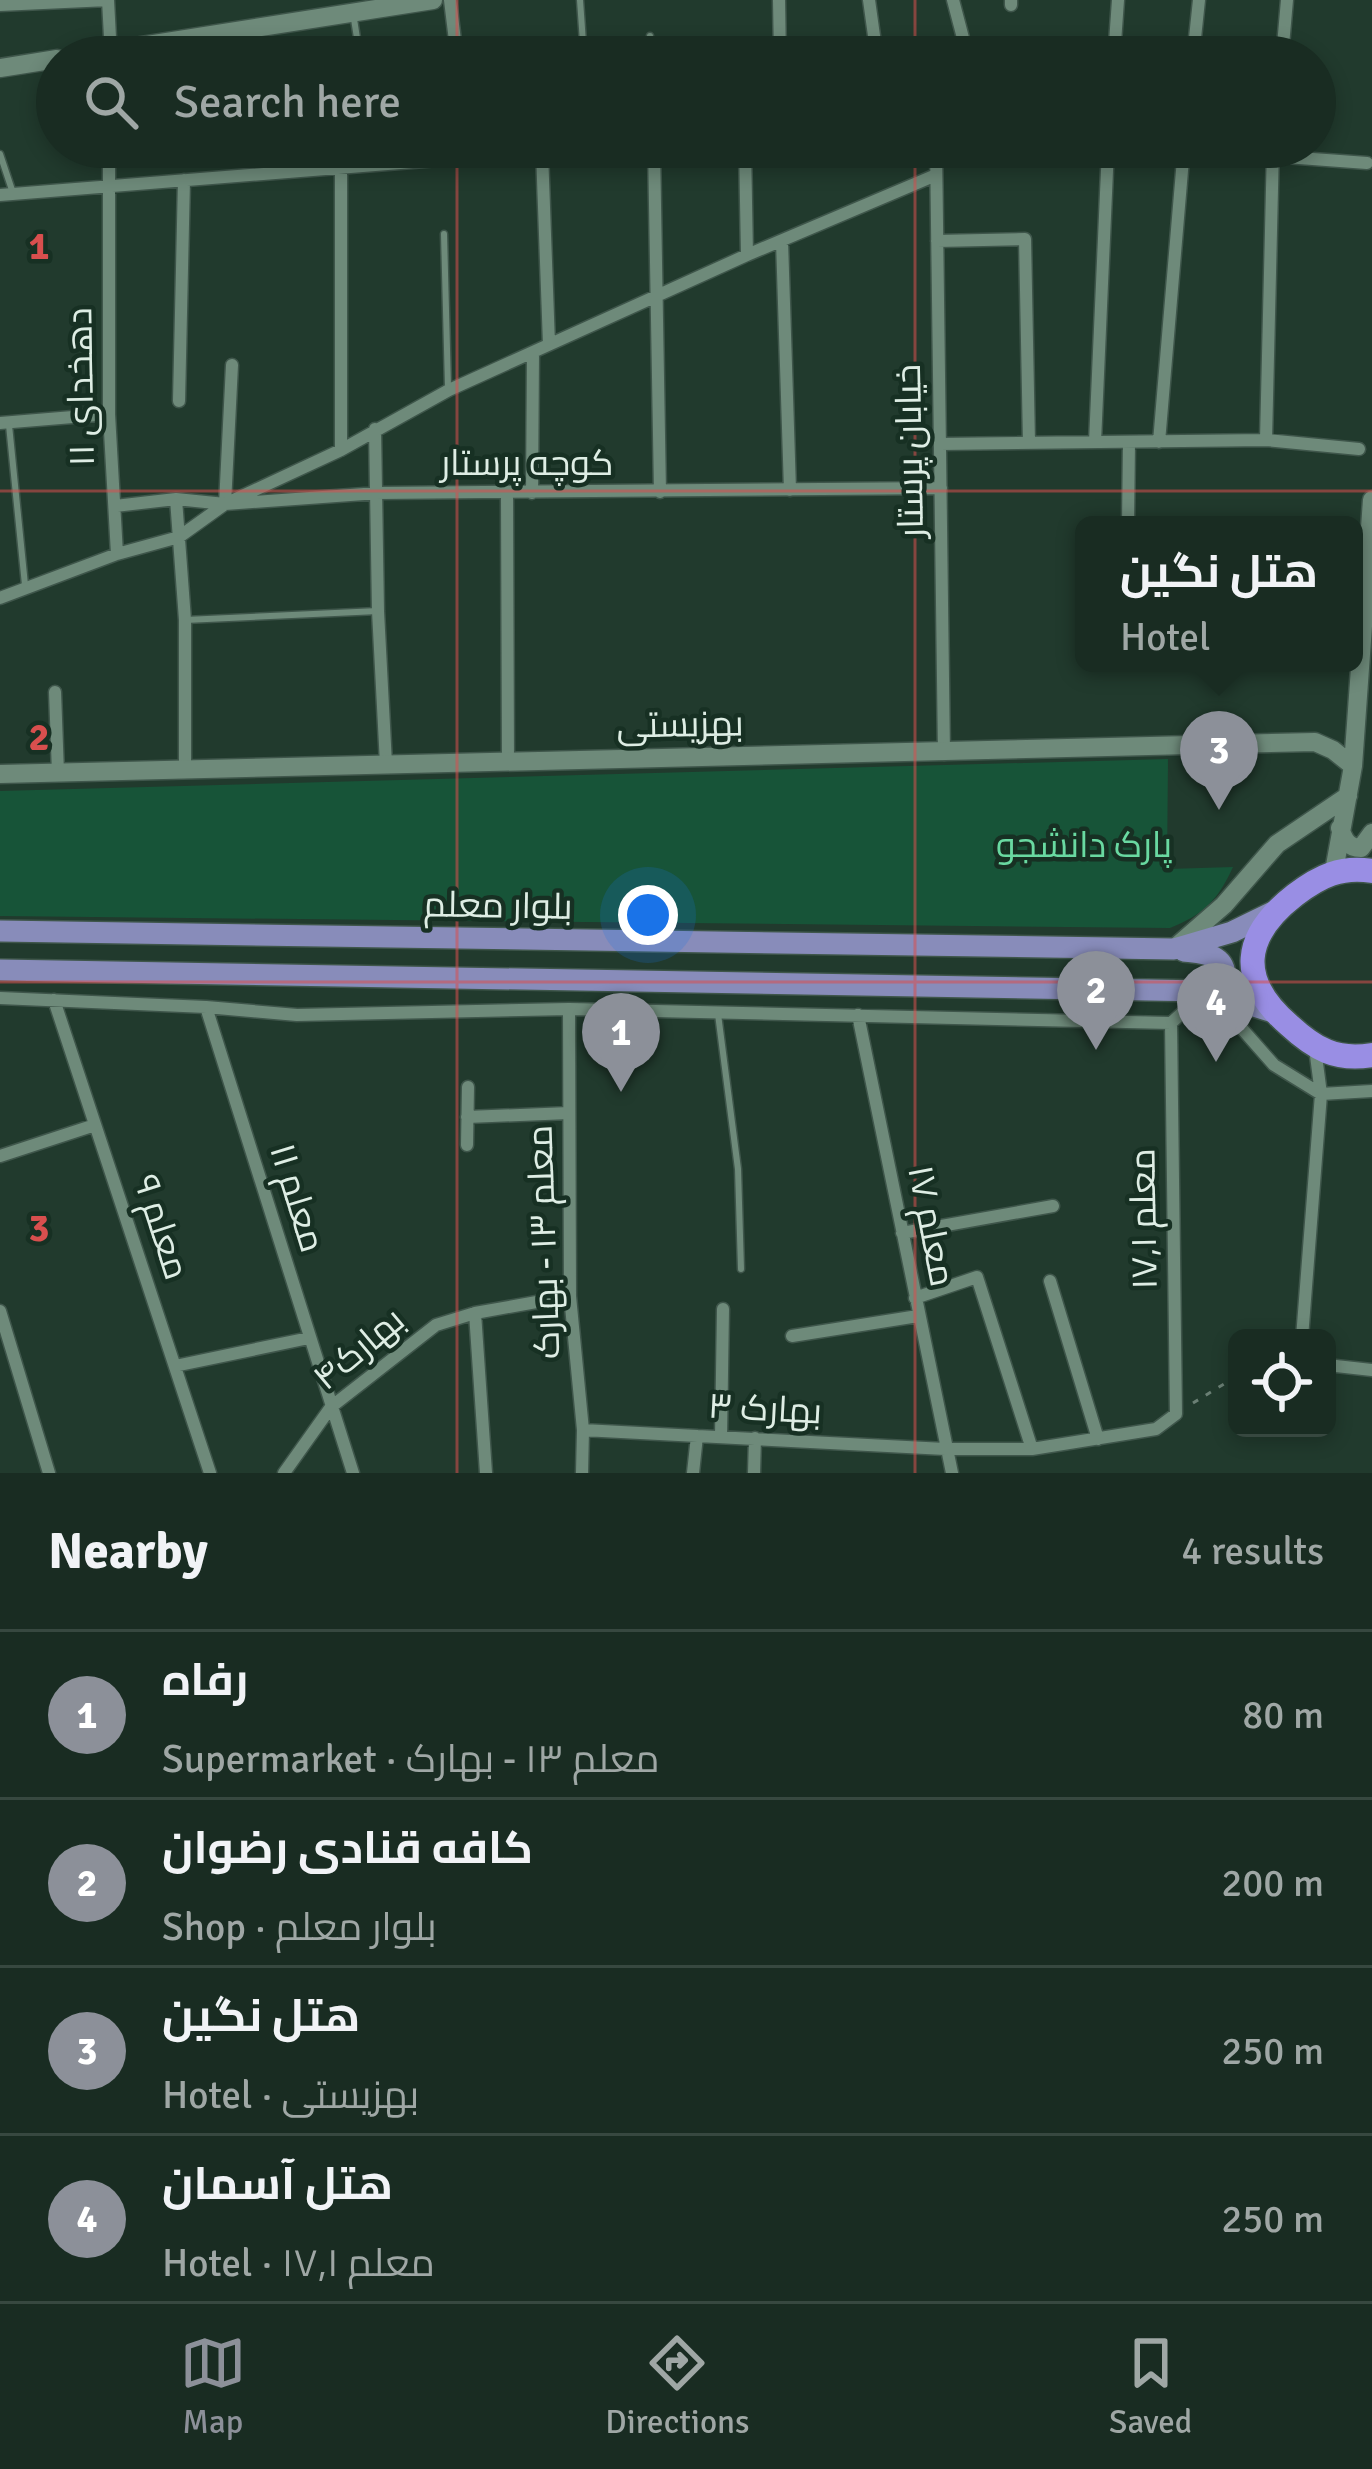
<!DOCTYPE html>
<html lang="en">
<head>
<meta charset="utf-8">
<style>
  :root { --surface:#192c22; --page:#22342a; --text:#f1f3f6; --muted:#9fa7a5; --line:#374840; --accent:#8c9099 }
  body { margin:0; font-family:Signika,Cairo,sans-serif; background:var(--page); color:var(--text) }
  .controls { position:absolute; right:36px; bottom:36px; display:grid; overflow:hidden; border-radius:18px; box-shadow:0 6px 18px #0003 }
  .controls button { width:108px; height:108px; display:grid; place-items:center; padding:0; border:0; border-bottom:3px solid var(--line); background:var(--surface); color:var(--text); font:60px sans-serif }
  .you { position:absolute; left:648px; top:915px; width:42px; height:42px; margin:-30px; border:9px solid #fff; border-radius:50%; background:#1a73e8; box-shadow:0 0 0 18px #1a73e833 }
  .badge { display:grid; place-items:center; width:78px; height:78px; border-radius:50%; background:var(--accent); color:#fff; font-size:39px; font-weight:700 }
  .pin { position:absolute; translate:-50% -99px; filter:drop-shadow(0 3px 6px #0008) }
  .pin::after { content:''; position:absolute; top:63px; width:42px; height:36px; background:inherit; clip-path:polygon(0 0,100% 0,50% 100%) }
  .popup { position:absolute; left:1075px; top:516px; width:288px; height:156px; box-sizing:border-box; display:grid; place-content:center; border-radius:18px; background:var(--surface); filter:drop-shadow(0 3px 9px #0005); font-size:39px; white-space:nowrap; color:var(--muted) }
  .popup b { font-size:45px; color:var(--text) }
  .popup::after { content:''; position:absolute; left:50%; top:100%; margin-left:-24px; border:24px solid transparent; border-top-color:var(--surface) }
  .list { margin:0; padding:0; list-style:none }
  h2 { display:flex; justify-content:space-between; align-items:center; height:156px; margin:0; padding:0 48px; font-size:51px }
  h2 small { font-size:39px; font-weight:400; color:var(--muted) }
  .list li { display:grid; grid-template-columns:78px 1fr auto; gap:36px; align-items:center; box-sizing:border-box; height:168px; padding:0 48px; border-top:3px solid var(--line) }
  .list b { display:block; font-size:45px; white-space:nowrap }
  .list p { margin:0; font-size:39px; white-space:nowrap; color:var(--muted) }
  .list em { font-size:39px; font-style:normal; color:var(--muted) }
  .icon { flex:none; width:66px; height:66px; fill:none; stroke:currentColor; stroke-width:2; stroke-linecap:round; stroke-linejoin:round }
  .map { position:relative; flex:none; width:1372px; height:1473px; overflow:hidden }
  .search { position:absolute; background:var(--surface); box-shadow:0 6px 18px #0003; left:36px; right:36px; top:36px; height:132px; display:flex; align-items:center; gap:30px; box-sizing:border-box; padding:0 42px; border-radius:66px; color:var(--muted); font-size:45px }
  .sheet { height:828px; background:var(--surface) }
  nav { display:flex; justify-content:space-around; align-items:center; box-sizing:border-box; height:168px; border-top:3px solid var(--line); background:var(--surface); font-size:33px; color:var(--muted) }
  nav a { display:grid; justify-items:center; gap:6px }
  nav .on { color:var(--accent) }
  .map>svg:first-child { display:block }
</style>
</head>
<body>
<div class="map">
<svg width="1372" height="1473" viewBox="0 0 1372 1473">
  <rect width="100%" height="100%" fill="#213a2d"/>
  <path fill="#175438" d="M1168 759 1167 869 1233 867C1218 900 1203 915 1170 928L0 916V791Z"/>
  <g fill="none" stroke-linecap="round" stroke-linejoin="round">
    <g stroke="#3f564b" stroke-width="9">
      <path id="lane" d="M580 0 584 57
        M354 19 360 57
        M650 36V57
        M374 147 376 161
        M0 154 12 190
        M444 234 448 387
        M9 425 25 585
        M185 620 378 611
        M718 1014 738 1169 741 1269"/>
    </g>
    <g stroke="#3f564b" stroke-width="15">
      <path id="street" d="M450 0 457 57
        M779 0 780 57
        M869 0 877 57
        M953 0 968 57
        M1011 0V5
        M0 5 108 0 111 56
        M1114 57 1118 0
        M1193 57 1199 0
        M1282 57 1287 0
        M109 147V414L117 554
        M654 147 660 492
        M745 147 747 255
        M936 147 944 754
        M980 147 1272 156 1367 163
        M542 152 549 344
        M341 168V450
        M0 195 601 147
        M782 241 790 490
        M937 241 1025 239 1029 443
        M179 401 184 180
        M0 423 109 414
        M375 429 378 611 386 764
        M1266 440 1273 147
        M1095 442 1108 148
        M1159 442 1184 147
        M940 444 1266 440 1359 449
        M532 493 533 352
        M507 494 508 762
        M176 499 185 620V769
        M225 504 232 365
        M115 506 176 499 225 504 378 493 941 488
        M1128 525 1129 442
        M0 598 117 554 179 537 225 504 341 450 449 390 747 255 936 175
        M55 692 58 773
        M1214 997 1274 1065 1321 1094 1372 1091
        M0 998 206 1007 297 1015 569 1009 1171 1023 1204 993
        M54 1000 210 1473
        M206 1007 353 1473
        M569 1009 570 1296 583 1430 582 1473
        M858 1015 952 1473
        M467 1117 569 1113
        M467 1145 468 1087
        M0 1156 95 1125
        M902 1233 1053 1206
        M1050 1281 1098 1439
        M915 1298 977 1277 1032 1449
        M0 1311 49 1473
        M475 1313 486 1473
        M792 1336 918 1316
        M1302 1338 1321 1094 1315 1048
        M1327 1365 1372 1370
        M175 1366 309 1338
        M583 1430 945 1449H1032L1156 1429 1176 1414 1171 1023
        M721 1437 723 1309
        M284 1473 331 1407 436 1325 475 1313 570 1296
        M693 1473 697 1436
        M754 1473 755 1438"/>
    </g>
    <g stroke="#3f564b" stroke-width="21">
      <path id="secondary" d="M71 57 433 0
        M0 68 57 59
        M0 774 1315 742 1333 750 1353 766
        M1340 828C1344 840 1348 848 1361 848L1372 833
        M1334 871 1353 766 1372 500
        M1177 946 1224 905 1277 844 1348 796"/>
    </g>
    <g stroke="#3f564b" stroke-width="24">
      <path id="primary" d="M0 931 1174 949 1232 932 1275 911
        M1184 951C1207 954 1228 954 1225 984L1216 992
        M0 970 1206 991 1273 1012"/>
    </g>
    <g stroke="#3f564b" stroke-width="27">
      <path id="highway" d="M1372 871C1341 866 1320 876 1295 895 1242 936 1237 980 1289 1025 1315 1049 1336 1061 1372 1055"/>
    </g>
    <path stroke="#6a7f74" stroke-width="3" stroke-dasharray="6 9" stroke-linecap="butt" d="M287 43 289 57
      M1193 1403 1237 1376"/>
    <use href="#lane" stroke="#6e8a7a" stroke-width="6"/>
    <use href="#street" stroke="#6e8a7a" stroke-width="12"/>
    <use href="#secondary" stroke="#6e8a7a" stroke-width="18"/>
    <use href="#primary" stroke="#888cba" stroke-width="21"/>
    <use href="#highway" stroke="#998ee4" stroke-width="24"/>
  </g>
  <path fill="none" stroke="#d84f4e" stroke-width="3" stroke-opacity="0.55" d="M457 0V57M915 0V57M457 147V1473M915 147V1473M0 491H1372M0 982H1372"/>
  <g text-anchor="middle" dominant-baseline="central" stroke-width="9" stroke-linejoin="round" paint-order="stroke">
    <g font-size="36" fill="#deede4" stroke="#173023">
      <text transform="translate(81 387) rotate(-91)">دهخدای ۱۱</text>
      <text transform="translate(910 451) rotate(-91)">خیابان پرستار</text>
      <text x="527" y="463">کوچه پرستار</text>
      <text transform="translate(680 725) rotate(-1)">بهزیستی</text>
      <text transform="translate(498 906) rotate(1)">بلوار معلم</text>
      <text transform="translate(297 1198) rotate(73)">معلم ۱۱</text>
      <text transform="translate(1144 1219) rotate(-91)">معلم ۱۷٫۱</text>
      <text transform="translate(931 1226) rotate(79)">معلم ۱۷</text>
      <text transform="translate(161 1227) rotate(72)">معلم ۹</text>
      <text transform="translate(544 1242) rotate(-92)">معلم ۱۳ - بهارک</text>
      <text transform="translate(359 1349) rotate(-40)">بهارک۴</text>
      <text transform="translate(765 1409) rotate(3)">بهارک ۳</text>
    </g>
    <g font-size="36" fill="#69d9a1" stroke="#173023">
      <text x="1084" y="845">پارک دانشجو</text>
    </g>
  </g>
  <g font-size="39" text-anchor="middle" font-weight="bold" fill="#d84f4e" stroke="#173023" stroke-width="9" stroke-linejoin="round" paint-order="stroke">
    <text x="39" y="259">1</text>
    <text x="39" y="750">2</text>
    <text x="39" y="1241">3</text>
  </g>
</svg>
<div class="controls">
<button><svg class="icon" aria-label="locate" viewBox="0 0 24 24"><circle cx="12" cy="12" r="6"/><path d="M12 2v4M12 18v4M2 12h4M18 12h4"/></svg></button>
</div>
<div class="you"></div>
<div class="pin badge" style="left:621px;top:1092px">1</div>
<div class="pin badge" style="left:1096px;top:1050px">2</div>
<div class="pin badge" style="left:1219px;top:810px">3</div>
<div class="popup"><b>هتل نگین</b>Hotel</div>
<div class="pin badge" style="left:1216px;top:1062px">4</div>
<div class="search"><svg class="icon" aria-label="search" viewBox="0 0 24 24"><circle cx="10" cy="10" r="6"/><path d="M15 15l6 6"/></svg>Search here</div>
</div>
<section class="sheet">
<h2>Nearby<small>4 results</small></h2>
<ul class="list">
<li><span class="badge">1</span><div><b>رفاه</b><p>Supermarket · معلم ۱۳ - بهارک</p></div><em>80 m</em></li>
<li><span class="badge">2</span><div><b>کافه قنادی رضوان</b><p>Shop · بلوار معلم</p></div><em>200 m</em></li>
<li><span class="badge">3</span><div><b>هتل نگین</b><p>Hotel · بهزیستی</p></div><em>250 m</em></li>
<li><span class="badge">4</span><div><b>هتل آسمان</b><p>Hotel · معلم ۱۷٫۱</p></div><em>250 m</em></li>
</ul>
</section>
<nav>
<a class="on"><svg class="icon" aria-label="map" viewBox="0 0 24 24"><path d="M3 6l6-2 6 2 6-2v14l-6 2-6-2-6 2zM9 4v14M15 6v14"/></svg>Map</a>
<a><svg class="icon" aria-label="directions" viewBox="0 0 24 24"><path d="M12 3l9 9-9 9-9-9zM9 14v-3h6M13 9l2 2-2 2"/></svg>Directions</a>
<a><svg class="icon" aria-label="saved" viewBox="0 0 24 24"><path d="M7 4h10v16l-5-4-5 4z"/></svg>Saved</a>
</nav>
</body>
</html>
